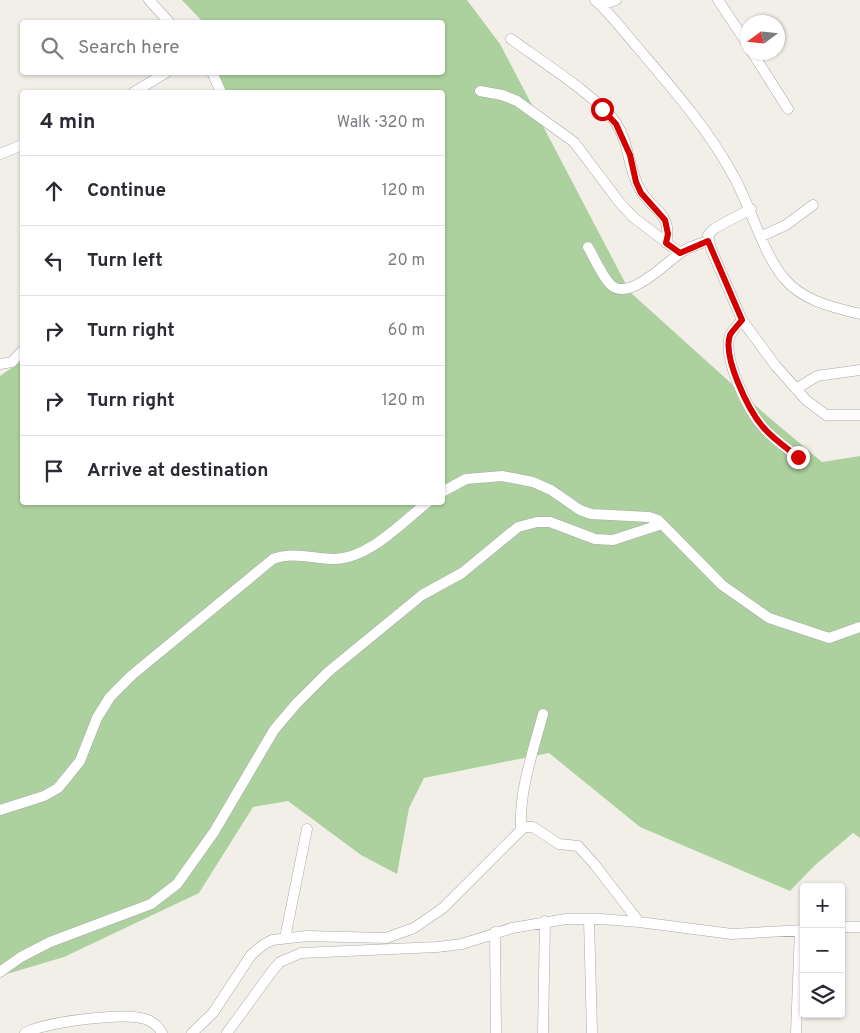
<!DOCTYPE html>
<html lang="en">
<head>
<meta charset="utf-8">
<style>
  :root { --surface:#fff; --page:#f2f2f3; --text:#2b2b33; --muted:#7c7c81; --line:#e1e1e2 }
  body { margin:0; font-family:Overpass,sans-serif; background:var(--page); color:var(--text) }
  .controls { position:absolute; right:15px; bottom:15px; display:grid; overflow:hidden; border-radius:5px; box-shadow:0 1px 4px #0004 }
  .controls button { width:45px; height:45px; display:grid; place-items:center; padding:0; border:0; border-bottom:1px solid var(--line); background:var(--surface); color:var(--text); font:25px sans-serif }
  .compass { position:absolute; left:740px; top:15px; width:45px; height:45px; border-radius:50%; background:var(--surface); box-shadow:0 1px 4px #0004; rotate:255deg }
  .stop { position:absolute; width:15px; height:15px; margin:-11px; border:4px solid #d40000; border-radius:50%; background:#fff }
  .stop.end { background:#d40000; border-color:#fff; box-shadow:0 1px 5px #0008 }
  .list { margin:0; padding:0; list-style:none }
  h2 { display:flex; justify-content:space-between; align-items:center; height:65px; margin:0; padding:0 20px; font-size:21px }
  h2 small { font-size:16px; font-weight:400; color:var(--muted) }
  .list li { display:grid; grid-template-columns:32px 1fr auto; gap:15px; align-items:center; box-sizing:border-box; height:70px; padding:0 20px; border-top:1px solid var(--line) }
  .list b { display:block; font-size:19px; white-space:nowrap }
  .list em { font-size:16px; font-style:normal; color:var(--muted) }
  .icon { flex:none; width:28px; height:28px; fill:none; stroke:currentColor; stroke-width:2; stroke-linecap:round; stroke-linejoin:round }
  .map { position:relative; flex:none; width:860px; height:1033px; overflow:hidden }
  .search { position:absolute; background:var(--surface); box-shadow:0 1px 4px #0004; left:20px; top:20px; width:425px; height:55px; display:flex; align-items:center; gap:12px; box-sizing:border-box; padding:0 18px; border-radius:5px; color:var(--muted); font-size:19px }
  .panel { position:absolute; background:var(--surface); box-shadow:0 1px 4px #0004; left:20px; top:90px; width:425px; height:415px; border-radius:5px }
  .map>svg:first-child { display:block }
</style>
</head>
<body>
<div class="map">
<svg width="860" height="1033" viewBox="0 0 860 1033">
  <rect width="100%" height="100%" fill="#f2efe9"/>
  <path fill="#add19e" d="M182 0H467L500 44 630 292 765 414 822 462 860 456V838L853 833 814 866 790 891 640 827 549 753 424 778 409 808 397 874 361 855 288 801 253 807 199 893 64 957 0 976V376L22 361V502H442V92H218L215 73 442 72V22H203Z"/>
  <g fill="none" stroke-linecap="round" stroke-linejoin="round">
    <g stroke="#a9a9a9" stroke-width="11">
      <path id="minor" d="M149 0 169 22
        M595 0C611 14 624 32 638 48 672 88 708 129 733 175 750 205 763 253 783 277 802 301 832 307 860 314
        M718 0 748 45
        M601 5 616 0
        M511 39C538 59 598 97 616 123 630 144 628 171 641 191 653 211 673 214 666 243
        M752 52 788 109
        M212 72 221 92
        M480 91 502 95 517 101 574 142 620 203 633 217 680 253
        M134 92 167 72
        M0 154 22 145
        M751 209 715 228 708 235 711 249 742 320 775 365 806 400 826 415H860
        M762 236 786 225 813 205
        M588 247C595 259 601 274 610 284 627 303 666 263 680 253 688 247 698 244 708 241
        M742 320C739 324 733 330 730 335 722 358 748 410 763 427 773 439 787 448 798 457
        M0 364 12 362 22 351
        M796 389 817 376 860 370
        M442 492 466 479 502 476 533 482 551 490 580 510 591 514 649 517 658 520 722 585 769 618 829 638 860 627
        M0 810 44 796 58 788 80 761 97 718 110 697 132 675 273 559C293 551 314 559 334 559 369 559 402 522 428 502
        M521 829C519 790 533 752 543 714
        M589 919 592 1033
        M841 927H860
        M495 932 496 1033
        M285 938 307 829
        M0 972 21 957 50 942 151 904 177 884 214 832 274 730 296 704 328 672 422 595 462 573 518 527 537 522H550L595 539 613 540 662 524
        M25 1033C45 1022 127 1011 148 1020 154 1023 159 1027 162 1033
        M192 1033 213 1013 251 955 263 945 272 940 307 936 386 938 414 928 443 908 524 827H533L559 844 578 846 595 865 639 922
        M227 1033 273 970 280 962 301 953 437 947 462 944 512 928 566 919H601L639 922 732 934 804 930
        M543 1033 545 921
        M796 1033 800 930"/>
    </g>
    <use href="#minor" stroke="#fff" stroke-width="10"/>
  </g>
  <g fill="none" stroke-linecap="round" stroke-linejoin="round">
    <path stroke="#d40000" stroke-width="6" d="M602 109 616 124 630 155 636 182 641 193 665 220 668 234 666 243 680 253 708 241 742 320C739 324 733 330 730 335 722 357 749 411 763 427 773 439 787 448 798 457"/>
  </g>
</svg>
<div class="controls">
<button>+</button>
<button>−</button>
<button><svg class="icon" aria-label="layers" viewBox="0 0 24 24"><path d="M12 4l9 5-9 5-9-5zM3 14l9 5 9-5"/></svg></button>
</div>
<svg class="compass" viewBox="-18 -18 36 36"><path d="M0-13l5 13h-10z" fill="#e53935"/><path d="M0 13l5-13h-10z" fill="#7c7c81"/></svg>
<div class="stop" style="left:602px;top:109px"></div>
<div class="stop end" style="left:798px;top:457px"></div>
<div class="search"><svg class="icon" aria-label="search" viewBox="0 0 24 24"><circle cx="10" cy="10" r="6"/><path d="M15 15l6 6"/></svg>Search here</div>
<section class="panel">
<h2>4 min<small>Walk · 320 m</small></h2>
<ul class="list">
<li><svg class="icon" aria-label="ahead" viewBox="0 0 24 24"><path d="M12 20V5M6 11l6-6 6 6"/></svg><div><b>Continue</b></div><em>120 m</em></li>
<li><svg class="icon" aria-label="left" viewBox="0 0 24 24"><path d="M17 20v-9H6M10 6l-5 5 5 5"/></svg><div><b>Turn left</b></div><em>20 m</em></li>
<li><svg class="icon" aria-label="right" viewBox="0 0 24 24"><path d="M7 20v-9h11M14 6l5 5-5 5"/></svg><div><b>Turn right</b></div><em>60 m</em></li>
<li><svg class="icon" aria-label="right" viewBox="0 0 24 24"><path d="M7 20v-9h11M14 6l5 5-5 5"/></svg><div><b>Turn right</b></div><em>120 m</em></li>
<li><svg class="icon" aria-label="arrive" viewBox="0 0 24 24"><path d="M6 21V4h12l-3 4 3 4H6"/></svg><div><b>Arrive at destination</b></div></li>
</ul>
</section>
</div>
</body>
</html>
